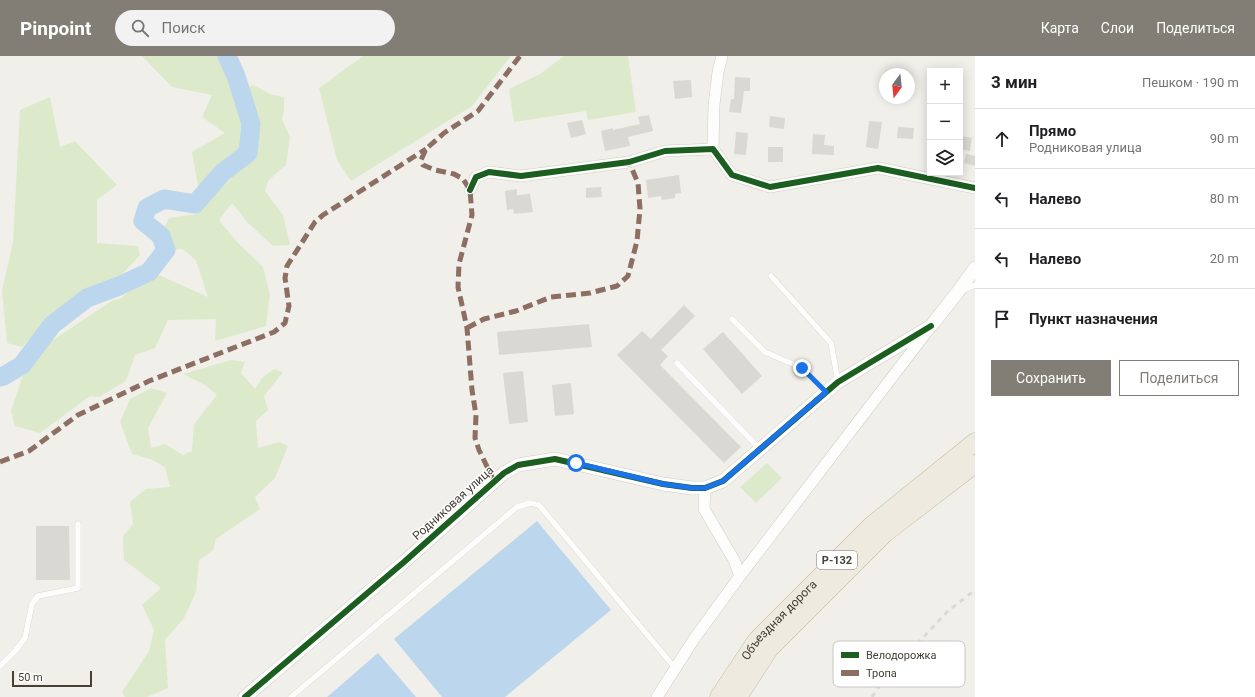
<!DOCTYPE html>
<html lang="ru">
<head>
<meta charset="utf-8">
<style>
  :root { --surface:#fff; --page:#f2f2f2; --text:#202124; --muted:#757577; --line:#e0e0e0; --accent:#827d75 }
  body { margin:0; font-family:Roboto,sans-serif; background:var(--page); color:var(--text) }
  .controls { position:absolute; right:12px; top:12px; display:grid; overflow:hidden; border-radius:0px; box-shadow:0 2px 10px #0003 }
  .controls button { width:36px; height:36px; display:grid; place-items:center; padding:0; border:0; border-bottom:1px solid var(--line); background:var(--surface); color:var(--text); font:20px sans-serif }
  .compass { position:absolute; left:879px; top:12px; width:36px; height:36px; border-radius:50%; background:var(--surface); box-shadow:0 2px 10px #0003; rotate:195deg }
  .scale { position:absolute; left:12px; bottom:10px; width:80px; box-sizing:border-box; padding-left:4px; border:2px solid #464036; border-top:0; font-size:11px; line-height:14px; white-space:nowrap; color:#464036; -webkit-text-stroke:3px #fff; paint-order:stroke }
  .stop { position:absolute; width:12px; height:12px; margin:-9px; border:3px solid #1a73e8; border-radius:50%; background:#fff }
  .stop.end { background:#1a73e8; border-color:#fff; box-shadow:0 1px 4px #0008 }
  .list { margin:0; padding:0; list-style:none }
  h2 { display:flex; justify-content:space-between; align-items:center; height:52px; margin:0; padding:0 16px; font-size:17px }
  h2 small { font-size:13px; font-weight:400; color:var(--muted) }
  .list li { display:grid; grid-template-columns:26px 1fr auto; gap:12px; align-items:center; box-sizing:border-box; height:60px; padding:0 16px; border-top:1px solid var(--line) }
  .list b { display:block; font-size:15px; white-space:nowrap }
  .list p { margin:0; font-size:13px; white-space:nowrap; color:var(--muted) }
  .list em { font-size:13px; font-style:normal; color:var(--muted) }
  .actions { display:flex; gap:8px; padding:12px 16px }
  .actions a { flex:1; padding:9px 0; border:1px solid var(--accent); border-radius:0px; text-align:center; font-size:14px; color:var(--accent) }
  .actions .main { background:var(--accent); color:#fff }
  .icon { flex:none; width:22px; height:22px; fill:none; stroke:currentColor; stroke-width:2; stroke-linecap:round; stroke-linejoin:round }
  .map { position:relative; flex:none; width:975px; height:641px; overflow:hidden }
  header { display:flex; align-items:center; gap:24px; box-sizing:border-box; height:56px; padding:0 20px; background:var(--accent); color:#fff }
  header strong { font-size:19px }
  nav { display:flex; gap:22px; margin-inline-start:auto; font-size:14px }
  .search { width:280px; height:36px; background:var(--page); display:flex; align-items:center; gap:10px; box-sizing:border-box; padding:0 14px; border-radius:22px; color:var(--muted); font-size:15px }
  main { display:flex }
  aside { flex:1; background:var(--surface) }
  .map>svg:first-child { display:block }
</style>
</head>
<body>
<header>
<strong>Pinpoint</strong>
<div class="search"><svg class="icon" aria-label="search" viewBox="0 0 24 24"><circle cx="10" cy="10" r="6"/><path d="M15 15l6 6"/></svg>Поиск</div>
<nav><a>Карта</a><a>Слои</a><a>Поделиться</a></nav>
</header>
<main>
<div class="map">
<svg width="975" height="641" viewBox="0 0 975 641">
  <rect width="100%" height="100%" fill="#f0efea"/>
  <path fill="#dceacb" d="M142 0H220L245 62 243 95 222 108 198 130 192 96 225 77 202 61 212 39 172 31Z
    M363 0H511L472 50 351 125 337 104 319 32Z
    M564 0H628L636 56 588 64 586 55 514 66 509 33 540 18Z
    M253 29 270 38 284 41V53L282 63 290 81 286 109 268 125 265 135 283 159 290 189 273 190 249 168 232 147 219 164 236 185 263 211 270 238 266 270 215 285 216 263 168 264 155 292 135 299 126 325 99 341 90 340 40 377 15 370 11 355 26 310 47 288 113 244 120 243 150 218 161 220 208 241 196 204 182 193 171 194 163 192 160 181 169 162 196 158 248 105 258 60 247 32Z
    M50 41 60 91 75 85 117 129 97 144V187L138 190 140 199 118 223 95 231 55 255 22 291 7 287 2 235 13 186 20 54Z
    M231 304 245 306 241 317 255 333 262 322 274 313 283 316 264 340 268 354 256 365 258 392 280 386 288 390 275 422 255 441 260 453 216 483 213 494 199 504 196 536 184 562 165 584 168 632 147 641H125L122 636 149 595 154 574 142 549 161 532 124 504 123 480 133 468 130 446 146 433 170 431 165 411 150 403 132 398 120 366 130 343 151 332 167 337 148 372 151 392 165 388 183 399 192 395 194 368 217 339 205 329 183 318Z
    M767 407 782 422 756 447 740 431Z"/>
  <path fill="#bcd7ed" d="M537 465 611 554 505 641H442L394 583Z
    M378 597 416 641H327Z"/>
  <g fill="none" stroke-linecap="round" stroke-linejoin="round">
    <path stroke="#bcd7ed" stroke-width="19" d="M0 321 4 320 22 309 52 269 87 242 119 230 149 216 166 194 161 180 143 165 147 152 164 143 195 148 222 117 248 97 251 68 236 20 227 0"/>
  </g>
  <path fill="#dad8d2" d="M735 21 750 22V35H744L741 57 729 56 731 43H734Z
    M691 24 692 41 675 43 673 25Z
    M649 59 653 75 628 81 630 90 605 95 601 75 613 72V74L640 68 638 61Z
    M770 60 785 62 784 73 769 71Z
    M582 64 586 78 571 82 567 67Z
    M869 65 882 66 878 93 866 91Z
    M898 71 914 72 913 83 897 82Z
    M736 76 748 77 746 99 734 98Z
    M813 78 825 79 824 89 834 90V99L812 98Z
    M960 80 972 82 970 95 960 93Z
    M768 91H783V106H768Z
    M966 98 975 100V110L964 107Z
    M679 119 681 137 675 138V142L662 144 661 140 648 142 646 124Z
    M601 131 602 141 586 142V132Z
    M517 133V139L530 138 533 156 514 158 513 153 507 154 505 135Z
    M684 249 695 260 661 294 668 300 660 309 741 391 724 407 617 299 642 275 651 283Z
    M589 268 592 291 499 299 497 276Z
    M723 276 762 320 742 338 703 293Z
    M523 315 528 366 509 368 503 317Z
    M571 327 574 358 555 360 552 329Z
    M36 470H69L70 524H36Z"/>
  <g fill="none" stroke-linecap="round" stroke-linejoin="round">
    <g stroke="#ceccc7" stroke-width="6">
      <path id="service" d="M771 220 831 287 838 326
        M962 235 975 229
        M732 263 765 296 802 312 826 336
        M677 307 760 393
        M0 610 16 594 25 582 32 548 38 540 78 532V468
        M291 641 517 451 530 447 539 449 675 612"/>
    </g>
    <g stroke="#ceccc7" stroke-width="12">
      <path id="minor" d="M713 93 714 49 718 16 722 0
        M470 134 476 121 489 116 521 120 629 106 665 95 713 93 732 119 770 131 878 112 975 132
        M705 432 704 453 734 504 740 520
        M657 641 694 583 740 520 929 273"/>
    </g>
    <g stroke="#ceccc7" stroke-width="14">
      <path id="tertiary" d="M245 641 404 506 504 417 518 409 555 403 663 428 692 432H705L723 425 838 326 931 270 957 237 975 212"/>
    </g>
    <g stroke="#c7bda6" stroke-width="19">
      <g id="trunk">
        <path id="s1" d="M719 641 757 584 871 470 975 386"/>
        <path d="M738 641 769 593 885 477 975 408"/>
      </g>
    </g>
    <use href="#service" stroke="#fdfdfc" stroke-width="5.5"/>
    <use href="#minor" stroke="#fdfdfc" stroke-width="11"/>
    <use href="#tertiary" stroke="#fdfdfc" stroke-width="13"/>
    <use href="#trunk" stroke="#eeeadf" stroke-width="18"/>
    <path stroke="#d9d9d8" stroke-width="3" stroke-dasharray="5 5" stroke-linecap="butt" d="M872 641 885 622 948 555 975 534"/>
    <path stroke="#8d6e63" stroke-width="5" stroke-dasharray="10 5" stroke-linecap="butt" d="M467 272 484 263 516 255 551 241 590 237 617 230 628 220 637 185 640 153 638 127 629 106
      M0 406 29 395 78 359 149 325 274 276 285 267 289 250 285 222 287 210 315 166 323 159 426 93
      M494 425 479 394 475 382 476 359 472 334 467 272 458 231 459 208 472 159 470 134 463 123 454 118 435 114 423 109 421 104 426 93 444 77 478 55 520 0"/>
    <g stroke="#fff" stroke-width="8">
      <path id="cycleway" d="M470 134 476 121 489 116 521 120 629 106 665 95 713 93 732 119 770 131 878 112 975 132
        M245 641 404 506 504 417 518 409 555 403 663 428 692 432H705L723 425 838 326 931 270"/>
    </g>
    <use href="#cycleway" stroke="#1b5e20" stroke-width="6"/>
  </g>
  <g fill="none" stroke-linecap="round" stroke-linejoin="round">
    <path stroke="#1a73e8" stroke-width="5" d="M576 407 663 428 692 432H705L723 425 826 336 802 312"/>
  </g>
  <g text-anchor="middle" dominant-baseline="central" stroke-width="3" stroke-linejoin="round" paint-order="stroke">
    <rect fill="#fff" stroke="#7e7972" stroke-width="1" x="817" y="495" width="40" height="18" rx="3"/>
    <g font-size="11" font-weight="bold" fill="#464036">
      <text x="837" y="504">Р-132</text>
    </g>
    <g font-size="12" fill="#464036" stroke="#fff">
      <text transform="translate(453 447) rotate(-42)">Родниковая улица</text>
      <text stroke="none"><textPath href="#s1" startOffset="98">Объездная дорога</textPath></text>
    </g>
  </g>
  <rect x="833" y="585" width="132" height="46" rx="6" fill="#fff" stroke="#c8c6c3" stroke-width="1"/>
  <rect x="841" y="596" width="18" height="6" fill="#1b5e20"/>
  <rect x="841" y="614" width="18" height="6" fill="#8d6e63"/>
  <g font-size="11" fill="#464036">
    <text x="866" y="603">Велодорожка</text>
    <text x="866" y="621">Тропа</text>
  </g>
</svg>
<div class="controls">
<button>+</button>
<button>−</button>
<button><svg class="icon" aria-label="layers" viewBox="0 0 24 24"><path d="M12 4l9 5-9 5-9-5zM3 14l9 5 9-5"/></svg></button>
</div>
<svg class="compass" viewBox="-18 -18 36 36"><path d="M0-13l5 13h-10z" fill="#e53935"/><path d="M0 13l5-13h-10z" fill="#757577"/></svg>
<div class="scale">50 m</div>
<div class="stop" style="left:576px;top:407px"></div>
<div class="stop end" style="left:802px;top:312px"></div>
</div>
<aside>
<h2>3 мин<small>Пешком · 190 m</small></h2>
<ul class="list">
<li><svg class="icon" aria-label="ahead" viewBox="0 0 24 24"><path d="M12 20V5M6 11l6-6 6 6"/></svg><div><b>Прямо</b><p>Родниковая улица</p></div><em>90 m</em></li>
<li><svg class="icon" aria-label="left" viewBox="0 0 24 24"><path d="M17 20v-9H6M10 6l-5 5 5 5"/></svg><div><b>Налево</b></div><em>80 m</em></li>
<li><svg class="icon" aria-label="left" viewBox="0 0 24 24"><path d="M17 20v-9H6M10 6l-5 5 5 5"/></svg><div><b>Налево</b></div><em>20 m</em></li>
<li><svg class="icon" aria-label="arrive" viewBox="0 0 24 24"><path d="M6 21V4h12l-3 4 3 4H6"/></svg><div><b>Пункт назначения</b></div></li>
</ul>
<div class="actions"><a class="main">Сохранить</a><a>Поделиться</a></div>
</aside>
</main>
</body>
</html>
